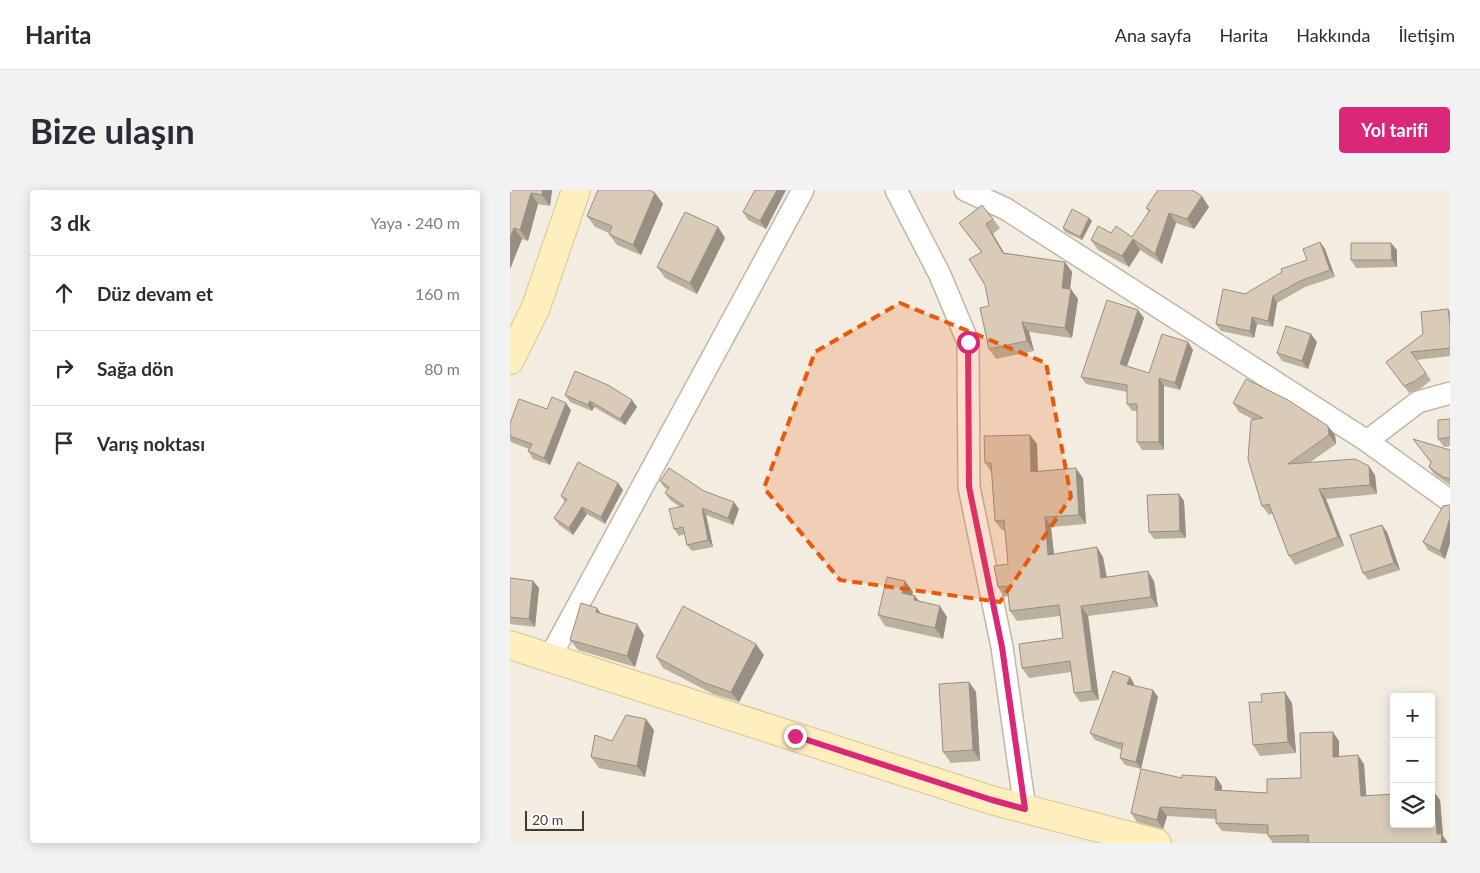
<!DOCTYPE html>
<html lang="tr">
<head>
<meta charset="utf-8">
<style>
  :root { --surface:#fff; --page:#f2f2f3; --text:#2b2b33; --muted:#7c7c81; --line:#e1e1e2; --accent:#db2777 }
  body { margin:0; font-family:Lato,sans-serif; background:var(--page); color:var(--text) }
  .controls { position:absolute; right:15px; bottom:15px; display:grid; overflow:hidden; border-radius:5px; box-shadow:0 2px 12px #0003 }
  .controls button { width:45px; height:45px; display:grid; place-items:center; padding:0; border:0; border-bottom:1px solid var(--line); background:var(--surface); color:var(--text); font:25px sans-serif }
  .scale { position:absolute; left:15px; bottom:12px; width:59px; box-sizing:border-box; padding-left:5px; border:2px solid #443c31; border-top:0; font-size:14px; line-height:18px; white-space:nowrap; color:#443c31; -webkit-text-stroke:4px #fff; paint-order:stroke }
  .stop { position:absolute; width:15px; height:15px; margin:-11px; border:4px solid #db2777; border-radius:50%; background:#fff }
  .stop.end { background:#db2777; border-color:#fff; box-shadow:0 1px 5px #0008 }
  .list { margin:0; padding:0; list-style:none }
  h2 { display:flex; justify-content:space-between; align-items:center; height:65px; margin:0; padding:0 20px; font-size:21px }
  h2 small { font-size:16px; font-weight:400; color:var(--muted) }
  .list li { display:grid; grid-template-columns:32px 1fr auto; gap:15px; align-items:center; box-sizing:border-box; height:75px; padding:0 20px; border-top:1px solid var(--line) }
  .list b { display:block; font-size:19px; white-space:nowrap }
  .list em { font-size:16px; font-style:normal; color:var(--muted) }
  .icon { flex:none; width:28px; height:28px; fill:none; stroke:currentColor; stroke-width:2; stroke-linecap:round; stroke-linejoin:round }
  .map { position:relative; flex:none; width:940px; height:653px; overflow:hidden; border-radius:5px }
  header { display:flex; align-items:center; gap:30px; box-sizing:border-box; height:70px; padding:0 25px; background:var(--surface); border-bottom:1px solid var(--line) }
  header strong { font-size:24px }
  nav { display:flex; gap:28px; margin-inline-start:auto; font-size:18px }
  .intro { display:flex; align-items:center; justify-content:space-between; box-sizing:border-box; height:120px; padding:0 30px }
  h1 { margin:0; font-size:35px }
  .button { padding:12px 22px; border-radius:5px; background:var(--accent); color:#fff; font-size:18px; font-weight:700 }
  main { display:flex; gap:30px; padding:0 30px }
  aside { flex:1; background:var(--surface); border-radius:5px; box-shadow:0 2px 12px #0003 }
  .map>svg:first-child { display:block }
</style>
</head>
<body>
<header>
<strong>Harita</strong>
<nav><a>Ana sayfa</a><a>Harita</a><a>Hakkında</a><a>İletişim</a></nav>
</header>
<div class="intro"><h1>Bize ulaşın</h1><a class="button">Yol tarifi</a></div>
<main>
<aside>
<h2>3 dk<small>Yaya · 240 m</small></h2>
<ul class="list">
<li><svg class="icon" aria-label="ahead" viewBox="0 0 24 24"><path d="M12 20V5M6 11l6-6 6 6"/></svg><div><b>Düz devam et</b></div><em>160 m</em></li>
<li><svg class="icon" aria-label="right" viewBox="0 0 24 24"><path d="M7 20v-9h11M14 6l5 5-5 5"/></svg><div><b>Sağa dön</b></div><em>80 m</em></li>
<li><svg class="icon" aria-label="arrive" viewBox="0 0 24 24"><path d="M6 21V4h12l-3 4 3 4H6"/></svg><div><b>Varış noktası</b></div></li>
</ul>
</aside>
<div class="map">
<svg width="940" height="653" viewBox="0 0 940 653">
  <rect width="100%" height="100%" fill="#f3ede1"/>
  <g fill="none" stroke-linecap="round" stroke-linejoin="round">
    <g stroke="#c1b7a5" stroke-width="24">
      <path id="street" d="M386 0 430 85 458 152 459 297 492 457 515 619
        M455 0 496 19 857 251 940 311
        M857 251 908 212 940 203
        M40 467 293 0"/>
    </g>
    <g stroke="#dbc48c" stroke-width="30">
      <path id="secondary" d="M0 170 26 117 66 0
        M0 455 481 610 647 653"/>
    </g>
    <use href="#street" stroke="#fff" stroke-width="21"/>
    <use href="#secondary" stroke="#ffeebe" stroke-width="28"/>
  </g>
  <path fill="#bbaf9e" d="M0 0H42L40 16 28 14 18 51 12 49 0 79Z
    M245 0H276L256 39 238 30 233 22Z
    M145 3 153 14 131 65 107 55 99 44V43L85 37 77 26Z
    M699 17 684 39 666 33 652 74 630 60 619 77 588 60 581 50 601 43 622 47 639 22 636 18Z
    M579 28 582 31 572 50 555 42 553 38Z
    M483 29 490 38 483 44 494 63 555 72 562 82 560 99 568 109 562 148 519 142 524 161 486 169 479 159V116L471 62 449 33Z
    M208 37 215 48 187 104 155 88 147 77Z
    M810 52 815 59 825 87 795 97 767 113 763 137 747 134 744 148 711 141 706 134 735 104 797 70Z
    M881 53 887 60V77L846 78 841 70Z
    M938 119 940 121V166L906 170 921 190 910 199 899 203 876 172 913 144Z
    M634 128 617 176 639 183 678 152 683 160 670 200 654 196V260H632L627 252V221H622L617 214V202L576 194 571 187Z
    M807 152 798 179 772 171 767 163Z
    M55 205 122 210 127 217 115 235 84 217 82 221 60 212Z
    M723 213 825 245 826 254 799 273 865 285 867 304 816 309 834 356 785 375 779 366 763 323 759 325 752 316 744 230 729 222Z
    M61 220 40 275 23 269 18 261 19 259 1 252 0 250V233Z
    M940 229V256L934 257 928 249Z
    M520 245 527 254 528 281 573 288 576 334 541 337 544 364 593 367 597 387 644 391 648 417 578 426 589 510 570 512 564 503 561 482 519 488 512 478 553 448 550 426 507 431 500 421 498 406 494 407 488 397 498 374 495 340H492L485 331 482 283 475 273Z
    M903 249 940 260V295L924 284 919 277 921 273Z
    M150 291 194 301 229 319 223 335 196 325 203 357 182 361 177 355 175 344 169 346 164 339 170 317 160 310 155 303 158 299 155 298Z
    M108 293 113 300 95 334 77 324 63 345 49 335 44 328 55 312 51 306Z
    M669 304 674 311 676 348 644 349 639 342Z
    M940 315V353L935 369 918 360 913 352Z
    M877 342 890 380 858 390 853 383Z
    M0 388 23 391 29 398 25 437 0 434Z
    M395 391 403 402 402 405 405 406 409 411 437 427 433 449 375 436 368 425Z
    M134 445 125 477 68 460 60 450Z
    M254 465 229 512 203 504 153 478 146 467Z
    M620 487 624 494V495L648 507 631 579 615 575 610 568 612 560 585 550 580 543Z
    M459 492 466 502 470 571 441 573 433 562Z
    M752 512 782 513 786 563 750 566 743 555Z
    M144 540 135 587 89 578 81 567 102 551Z
    M829 551V566L854 574 856 606 930 610 933 646 938 653H763L758 646V644L712 641 706 633V629L657 626 653 639 627 632 621 623 672 588 706 587 712 596 711 600 757 603 791 588Z"/>
  <path fill="#988e81" d="M33 0H42L40 16 32 5Z
    M267 0H276L256 39 250 31Z
    M21 3 28 14 18 51 10 40Z
    M145 3 153 14 131 65 123 55Z
    M692 6 699 17 684 39 677 29Z
    M659 23 666 33 652 74 645 64Z
    M579 28 582 31 572 50 570 47Z
    M476 34 483 44 500 73 493 63Z
    M208 37 215 48 187 104 180 93Z
    M4 38 12 49 0 79V48Z
    M623 49 630 60 619 77 612 66Z
    M810 52 815 59 825 87 820 80Z
    M881 53 887 60V77L882 70Z
    M555 72 562 82 559 108 552 98Z
    M561 99 568 109 562 148 555 138Z
    M763 106 767 113 763 137 758 131Z
    M628 120 634 128 615 181 610 174Z
    M742 127 747 134 744 148 740 141Z
    M512 132 519 142 524 161 517 151Z
    M801 144 807 152 798 179 792 171Z
    M678 152 683 160 670 200 665 193Z
    M649 188 654 196V260L649 252Z
    M122 210 127 217 115 235 110 229Z
    M80 211 84 217 82 221 78 215Z
    M56 213 61 220 40 275 34 268Z
    M818 236 825 245 826 254 819 245Z
    M520 245 527 254 528 292 521 282Z
    M859 276 865 285 867 304 860 295Z
    M566 278 573 288 576 334 569 325Z
    M108 293 113 300 95 334 91 327Z
    M809 299 816 309 834 356 828 347Z
    M669 304 674 311 676 348 670 341Z
    M224 312 229 319 223 335 218 328Z
    M72 317 77 324 63 345 59 338Z
    M192 318 196 325 203 357 198 350Z
    M535 327 541 337 545 375 538 365Z
    M940 328V353L935 369 930 361Z
    M872 335 877 342 890 380 884 373Z
    M587 357 593 367 598 397 591 388Z
    M638 381 644 391 648 417 641 407Z
    M23 391 29 398 25 437 19 429Z
    M395 391 403 402 400 413 392 403Z
    M405 406 413 416 404 410Z
    M430 416 437 427 433 449 425 438Z
    M571 416 578 426 589 510 582 501Z
    M87 418 95 429 86 422Z
    M127 434 134 445 125 477 117 466Z
    M246 454 254 465 229 512 221 502Z
    M620 487 624 494 622 501 617 494Z
    M459 492 466 502 470 571 463 560Z
    M643 500 648 507 631 579 626 572Z
    M775 502 782 513 786 563 778 552Z
    M136 529 144 540 135 587 127 576Z
    M823 542 829 551V575L823 567Z
    M848 565 854 574 857 615 851 606Z
    M706 587 712 596 711 609 705 600Z
    M924 602 930 610 933 646 938 653H931L927 644Z
    M650 617 657 626 653 639 647 630Z"/>
  <path fill="#d9cbb8" stroke="#988e81" d="M0 0H33L32 5 21 3 10 40 4 38 0 48Z
    M88 0H139L145 3 123 55 99 44 102 36 77 26Z
    M245 0H267L250 31 233 22Z
    M648 0H682L692 6 677 29 659 23 645 64 623 49 612 66 581 50 588 36 601 43 606 36 622 47 640 20 636 18Z
    M472 15 483 29 476 34 493 63 555 72 552 98 561 99 555 138 512 132 517 151 479 159 470 118 479 116 475 95 459 69 472 62 449 33Z
    M562 19 579 28 570 47 553 38Z
    M175 22 208 37 180 93 147 77Z
    M810 52 820 80 790 91 763 106 758 131 742 127 740 141 706 134 713 99 735 104 772 82 771 79 797 70 793 59Z
    M841 53H881L882 70H841Z
    M597 110 628 120 610 174 639 183 652 144 678 152 665 193 649 188V252H627V214H617V195L571 187Z
    M938 119 940 134V158L901 162 916 183 905 191 894 196 876 172 913 144 911 122Z
    M776 136 801 144 792 171 767 163Z
    M65 181 98 195 122 210 110 229 80 211 78 215 55 205Z
    M736 189 778 210 818 236 819 245 778 274 845 269 859 276 860 295 809 299 828 347 779 366 759 314 752 316 738 269 741 230 753 228 723 213Z
    M42 207 56 213 34 268 18 261 22 254 0 246V233L9 209 37 219Z
    M940 229V247L928 249V230Z
    M520 245 521 282 566 278 569 325 535 327 538 365 587 357 591 388 638 381 641 407 571 416 582 501 564 503 560 471 512 478 509 454 553 448 549 415 500 421 497 396 488 397 484 376 498 374 494 330 485 331 481 273H475L474 246Z
    M903 249 940 260V289L933 287 919 277 921 272Z
    M68 272 108 293 91 327 72 317 59 338 44 328 57 309 51 306Z
    M159 278 194 301 224 312 218 328 192 318 198 350 177 355 173 337 164 339 159 319 174 316 155 303 159 297 150 291Z
    M669 304 670 341 639 342 637 305Z
    M939 315H940V328L930 361 913 352 933 316Z
    M872 335 884 373 853 383 840 345Z
    M377 387 395 391 392 403 405 406 404 410 430 416 425 438 368 425Z
    M0 388 23 391 19 429 0 427Z
    M71 413 87 418 86 422 127 434 117 466 60 450Z
    M173 416 246 454 221 502 195 493 146 467Z
    M603 481 620 487 617 494 643 500 626 572 610 568 613 553H608L580 543Z
    M459 492 463 560 433 562 429 494Z
    M775 502 778 552 743 555 739 512H752L751 504Z
    M116 525 136 529 127 576 81 567 85 545 102 551Z
    M823 542V567L848 565 851 606 884 604V634H921V602H924L927 644H932L931 653H799L798 645 758 646V635L706 633V620L650 617 647 630 621 623 631 579 672 588V585L706 587 705 600 757 603V589L791 588 790 543Z"/>
  <g fill="none" stroke-linecap="round" stroke-linejoin="round">
    <path stroke="#db2777" stroke-width="6" d="M285 546 482 610 515 619 492 457 459 297 458 152"/>
  </g>
  <path fill="#e8590c" fill-opacity="0.2" stroke="#e8590c" stroke-width="4" stroke-dasharray="10 6" stroke-linejoin="round" d="M390 113 536 173 561 307 490 412 330 390 254 298 305 162Z"/>
</svg>
<div class="controls">
<button>+</button>
<button>−</button>
<button><svg class="icon" aria-label="layers" viewBox="0 0 24 24"><path d="M12 4l9 5-9 5-9-5zM3 14l9 5 9-5"/></svg></button>
</div>
<div class="scale">20 m</div>
<div class="stop" style="left:458px;top:152px"></div>
<div class="stop end" style="left:285px;top:546px"></div>
</div>
</main>
</body>
</html>
